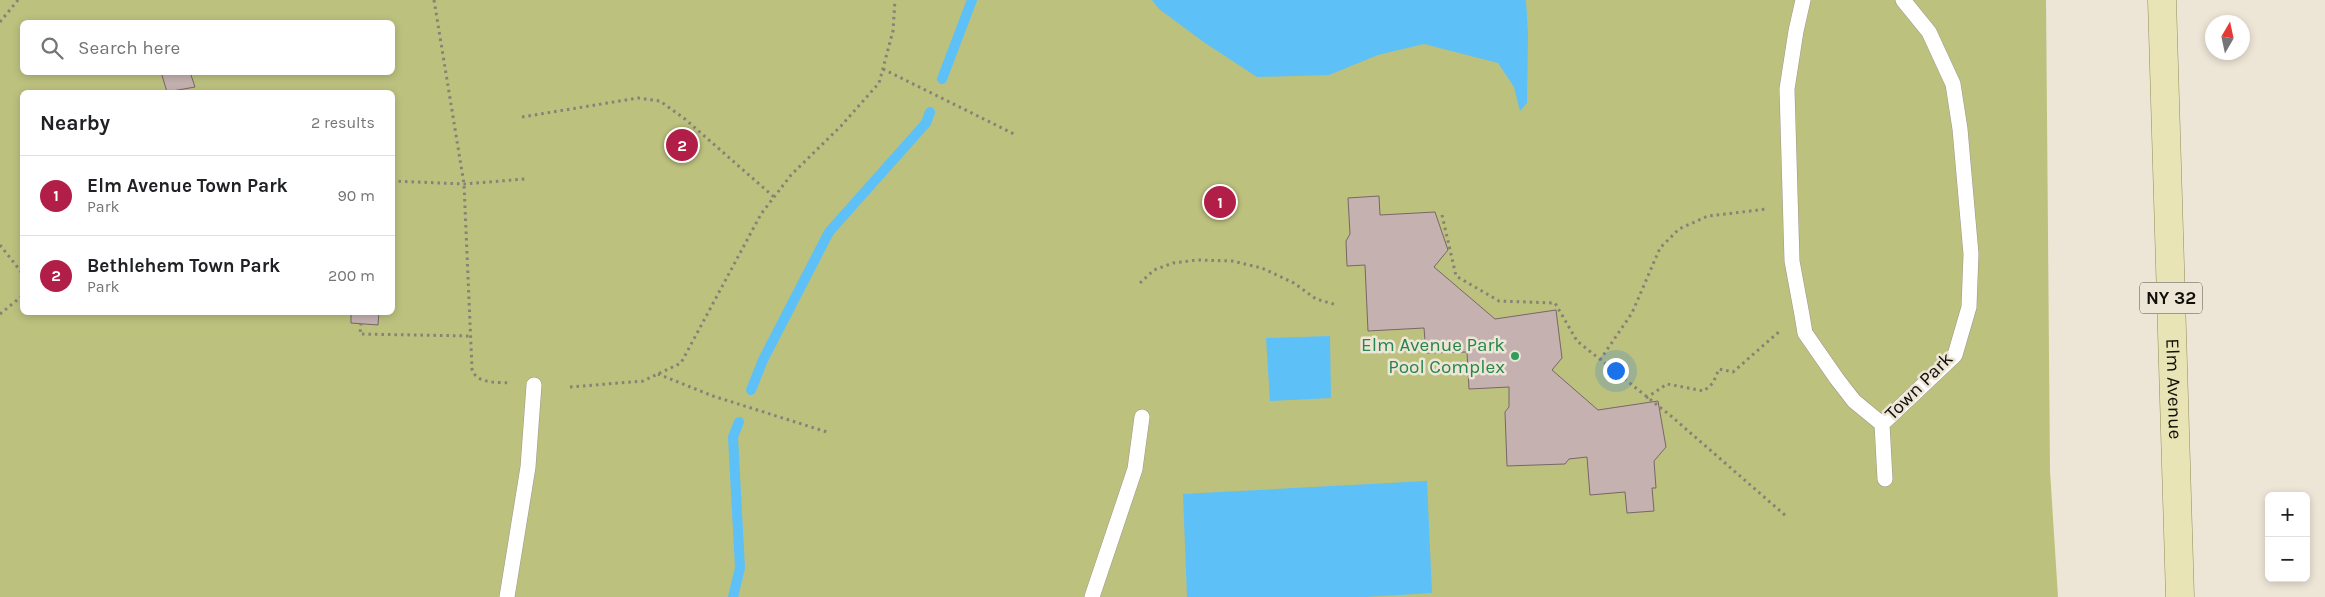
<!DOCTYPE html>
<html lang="en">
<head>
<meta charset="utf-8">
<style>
  :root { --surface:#fff; --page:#f6f6f6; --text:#202124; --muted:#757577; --line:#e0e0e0; --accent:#b11f48 }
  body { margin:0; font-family:Karla,sans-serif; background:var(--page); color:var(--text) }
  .controls { position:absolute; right:15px; bottom:15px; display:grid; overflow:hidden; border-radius:8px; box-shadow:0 2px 8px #0003 }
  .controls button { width:45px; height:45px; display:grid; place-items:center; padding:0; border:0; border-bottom:1px solid var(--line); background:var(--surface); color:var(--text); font:25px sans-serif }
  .compass { position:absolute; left:2205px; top:15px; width:45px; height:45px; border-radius:50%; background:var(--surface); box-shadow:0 2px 8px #0003; rotate:9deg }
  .you { position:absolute; left:1615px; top:370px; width:18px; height:18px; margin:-12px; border:4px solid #fff; border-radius:50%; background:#1a73e8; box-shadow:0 0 0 8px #1a73e833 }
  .badge { display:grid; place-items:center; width:32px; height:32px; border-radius:50%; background:var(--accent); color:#fff; font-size:16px; font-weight:700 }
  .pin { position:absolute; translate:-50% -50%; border:2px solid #fff; box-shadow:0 1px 5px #0006 }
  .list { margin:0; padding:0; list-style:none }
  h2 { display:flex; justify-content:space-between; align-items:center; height:65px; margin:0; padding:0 20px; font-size:21px }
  h2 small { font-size:16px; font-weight:400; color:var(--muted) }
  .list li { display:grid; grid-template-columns:32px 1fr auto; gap:15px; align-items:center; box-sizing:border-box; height:80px; padding:0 20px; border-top:1px solid var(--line) }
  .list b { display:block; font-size:19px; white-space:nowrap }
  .list p { margin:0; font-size:16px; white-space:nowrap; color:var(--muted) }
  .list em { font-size:16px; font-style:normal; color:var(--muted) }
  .icon { flex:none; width:28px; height:28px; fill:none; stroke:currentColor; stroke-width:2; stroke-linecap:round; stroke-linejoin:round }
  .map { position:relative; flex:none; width:2325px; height:597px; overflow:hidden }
  .search { position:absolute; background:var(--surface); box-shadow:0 2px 8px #0003; left:20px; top:20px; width:375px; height:55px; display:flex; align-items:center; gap:12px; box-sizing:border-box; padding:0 18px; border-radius:8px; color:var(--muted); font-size:19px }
  .panel { position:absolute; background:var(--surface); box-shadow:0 2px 8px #0003; left:20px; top:90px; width:375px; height:225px; border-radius:8px }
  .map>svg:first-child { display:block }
</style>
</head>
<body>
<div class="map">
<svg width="2325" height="597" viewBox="0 0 2325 597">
  <rect width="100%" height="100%" fill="#ede5d6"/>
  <path fill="#bdc17e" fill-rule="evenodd" d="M0 0H2046L2050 471 2058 597H0ZM22 22H392V72H22ZM22 92H392V312H22Z"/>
  <path fill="#5dc0f6" d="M1152 0H1526L1528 34 1527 103 1520 111 1514 87 1498 63 1424 44 1378 55 1329 75 1257 77 1205 43 1159 9Z
    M1330 336 1331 398 1270 401 1266 338Z
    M1427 481 1432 593 1366 597H1187L1183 494Z"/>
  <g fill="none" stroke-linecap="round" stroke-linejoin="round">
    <path stroke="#5dc0f6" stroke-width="10" d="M942 79 972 0
      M751 390 763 360 829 232 926 123 930 112
      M733 597 740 568 733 437 739 422"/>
  </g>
  <path fill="#c4b1b0" stroke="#786766" d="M161 72H190L195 87 167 92Z
    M1379 196 1380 215 1435 212 1448 250 1434 267 1495 319 1556 310 1562 358 1552 370 1598 410 1658 401 1666 447 1654 461 1656 488H1652L1654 511 1627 513 1625 492 1590 495 1587 457 1569 459 1565 464 1507 466 1505 412 1509 407V387L1469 389 1467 352 1426 353 1424 328 1368 331 1365 265 1347 266 1346 241 1350 234 1348 198Z
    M351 312H379L378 325 351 323Z"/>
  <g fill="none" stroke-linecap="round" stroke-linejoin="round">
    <g stroke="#9e9688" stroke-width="16">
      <path id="lane" d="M1803 0 1796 31 1787 89 1792 261 1802 315 1805 333 1837 379 1854 401 1882 424
        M1882 424 1955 355 1969 307 1971 254 1960 129 1953 84 1929 32 1903 0
        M1882 424 1885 479
        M507 597 528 467 534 385
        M1092 597 1135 469 1142 417"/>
    </g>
    <g stroke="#948d5a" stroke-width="29">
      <g id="primary">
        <path id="s1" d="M2162 0 2180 597"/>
      </g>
    </g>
    <path stroke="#878177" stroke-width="3" stroke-dasharray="2.5 4" stroke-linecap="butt" d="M434 0 464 184 472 369C476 384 497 382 510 383
      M0 22 18 0
      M883 69 1016 135
      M522 117 638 98 660 101 685 119 774 197
      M392 181 464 184 525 179
      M1442 215 1456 276 1499 301 1555 303 1577 341 1671 416 1786 516
      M0 245 22 273
      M1140 283 1154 270 1173 263 1197 260 1232 261 1262 268 1294 283 1316 299 1337 305
      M0 314 22 296
      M361 323 360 334 470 336
      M1600 360 1632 313 1660 248 1679 229 1708 216 1767 209
      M658 374 713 396 827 432
      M570 387 643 381 681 363 761 214 791 175 841 126 879 83 893 31 895 0
      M1646 398 1667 384 1704 391 1713 383 1719 369 1733 372 1781 330"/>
    <use href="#lane" stroke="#fff" stroke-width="15"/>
    <use href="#primary" stroke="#e9e4b6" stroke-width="28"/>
  </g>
  <circle fill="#2e9e5b" stroke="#ede5d6" stroke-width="2" cx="1515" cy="356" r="5"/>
  <g text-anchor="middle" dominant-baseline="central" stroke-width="5" stroke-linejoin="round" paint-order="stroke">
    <rect fill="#ede5d6" stroke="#534e46" stroke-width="1" x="2140" y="282.5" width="62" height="31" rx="4"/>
    <g font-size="18" font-weight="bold" fill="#110e09">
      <text x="2171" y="298">NY 32</text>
    </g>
    <g font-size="19" fill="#27864d" stroke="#ede5d6" text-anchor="end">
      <text x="1505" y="345">Elm Avenue Park<tspan x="1505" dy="22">Pool Complex</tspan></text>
    </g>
    <g font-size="19" fill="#110e09" stroke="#ede5d6">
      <text transform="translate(1919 386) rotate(-45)">Town Park</text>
      <text stroke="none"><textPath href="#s1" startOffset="389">Elm Avenue</textPath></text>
    </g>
  </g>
</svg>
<div class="controls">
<button>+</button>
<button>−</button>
</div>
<svg class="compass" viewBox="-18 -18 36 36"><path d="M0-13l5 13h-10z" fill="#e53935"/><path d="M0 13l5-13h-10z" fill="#757577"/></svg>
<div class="you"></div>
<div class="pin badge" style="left:1220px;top:202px">1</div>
<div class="pin badge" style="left:682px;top:145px">2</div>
<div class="search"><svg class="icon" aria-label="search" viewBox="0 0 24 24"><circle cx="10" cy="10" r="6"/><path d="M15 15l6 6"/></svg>Search here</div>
<section class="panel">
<h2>Nearby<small>2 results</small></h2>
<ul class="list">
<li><span class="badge">1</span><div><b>Elm Avenue Town Park</b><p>Park</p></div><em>90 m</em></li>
<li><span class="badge">2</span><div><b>Bethlehem Town Park</b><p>Park</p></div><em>200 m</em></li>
</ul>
</section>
</div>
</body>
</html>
